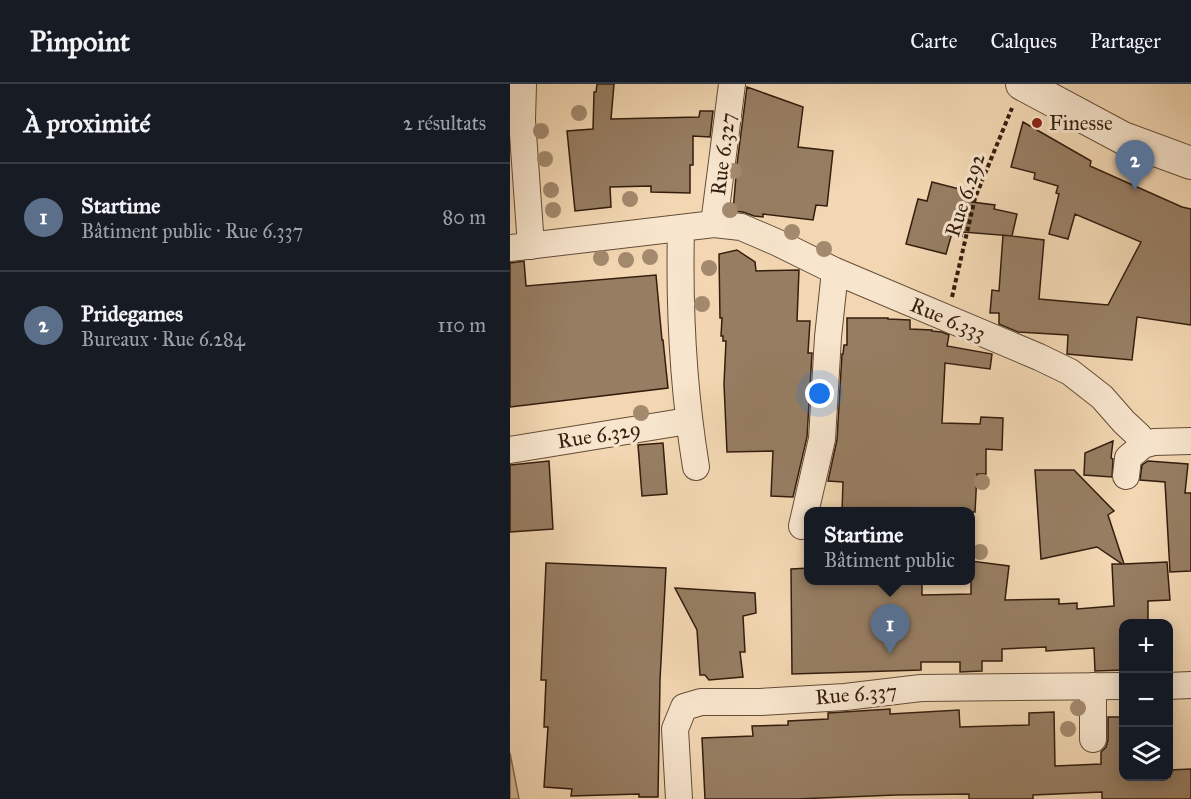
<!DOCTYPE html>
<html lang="fr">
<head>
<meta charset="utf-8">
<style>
  :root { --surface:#171b24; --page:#20242c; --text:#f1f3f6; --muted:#9ea1a6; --line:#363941; --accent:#1a73e8 }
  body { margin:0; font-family:"IM FELL Great Primer",serif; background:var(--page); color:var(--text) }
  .controls { position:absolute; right:18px; bottom:18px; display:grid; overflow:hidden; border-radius:12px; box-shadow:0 3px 15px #0003 }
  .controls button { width:54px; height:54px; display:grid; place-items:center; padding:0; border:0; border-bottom:2px solid var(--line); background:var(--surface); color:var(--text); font:30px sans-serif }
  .you { position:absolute; left:310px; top:310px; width:21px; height:21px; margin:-15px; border:4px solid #fff; border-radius:50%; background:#1a73e8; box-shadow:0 0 0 9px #1a73e833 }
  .badge { display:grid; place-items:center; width:39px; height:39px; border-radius:50%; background:var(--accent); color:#fff; font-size:20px; font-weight:700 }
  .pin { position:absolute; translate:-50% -50px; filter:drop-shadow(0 2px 3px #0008) }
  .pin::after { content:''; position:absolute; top:32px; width:21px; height:18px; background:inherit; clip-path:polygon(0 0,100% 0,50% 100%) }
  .popup { position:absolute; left:294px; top:423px; width:171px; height:78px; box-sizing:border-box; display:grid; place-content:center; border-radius:12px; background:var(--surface); filter:drop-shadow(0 2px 4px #0005); font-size:20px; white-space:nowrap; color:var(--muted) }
  .popup b { font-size:22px; color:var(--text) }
  .popup::after { content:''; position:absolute; left:50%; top:100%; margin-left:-12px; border:12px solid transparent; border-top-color:var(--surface) }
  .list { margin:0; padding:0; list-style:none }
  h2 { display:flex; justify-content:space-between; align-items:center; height:78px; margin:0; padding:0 24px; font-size:26px }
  h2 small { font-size:20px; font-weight:400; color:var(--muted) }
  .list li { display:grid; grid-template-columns:39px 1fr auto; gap:18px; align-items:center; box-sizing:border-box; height:108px; padding:0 24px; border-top:2px solid var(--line) }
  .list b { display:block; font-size:22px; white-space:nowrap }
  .list p { margin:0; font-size:20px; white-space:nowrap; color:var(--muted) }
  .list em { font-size:20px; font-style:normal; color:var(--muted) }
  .icon { flex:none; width:33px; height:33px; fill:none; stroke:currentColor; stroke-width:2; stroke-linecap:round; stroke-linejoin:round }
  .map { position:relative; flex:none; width:681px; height:715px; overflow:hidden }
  header { display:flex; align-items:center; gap:36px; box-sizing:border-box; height:84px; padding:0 30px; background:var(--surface); border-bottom:2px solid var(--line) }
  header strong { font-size:28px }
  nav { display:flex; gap:33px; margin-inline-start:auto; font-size:21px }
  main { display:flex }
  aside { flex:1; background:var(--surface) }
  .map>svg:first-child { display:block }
</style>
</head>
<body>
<header>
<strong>Pinpoint</strong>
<nav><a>Carte</a><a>Calques</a><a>Partager</a></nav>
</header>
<main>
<aside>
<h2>À proximité<small>2 résultats</small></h2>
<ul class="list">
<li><span class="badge" style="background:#5c6f8a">1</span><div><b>Startime</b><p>Bâtiment public · Rue 6.337</p></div><em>80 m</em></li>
<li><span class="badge" style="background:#5c6f8a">2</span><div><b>Pridegames</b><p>Bureaux · Rue 6.284</p></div><em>110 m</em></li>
</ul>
</aside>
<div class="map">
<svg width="681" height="715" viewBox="0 0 681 715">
  <rect width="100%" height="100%" fill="#f2d7b2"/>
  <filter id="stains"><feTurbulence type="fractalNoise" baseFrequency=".00333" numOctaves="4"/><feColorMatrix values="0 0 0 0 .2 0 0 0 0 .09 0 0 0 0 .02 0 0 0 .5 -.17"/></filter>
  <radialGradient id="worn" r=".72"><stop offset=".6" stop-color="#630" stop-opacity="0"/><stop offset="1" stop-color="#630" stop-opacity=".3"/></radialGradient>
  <path fill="#d2b796" stroke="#836a52" stroke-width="1.5" d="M0 669 9 715H0Z"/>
  <path fill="#977e63" stroke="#341d0e" stroke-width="1.5" d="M87 0H104L101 35 189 33 190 27H203L200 53 183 52V81H180V109L141 108V102L100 103 101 123 65 127 57 47 83 45 84 8H86Z
    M237 3 293 23 288 63 323 67 317 122 306 121 303 136 253 130V133L244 132 233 128 223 127 227 80Z
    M513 38 581 77 580 82 672 123 681 125V241L627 233 622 276 557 270 558 251 508 248 489 240V229H480L482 206 489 207 493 151 534 156 529 215 598 221 631 158 565 130 558 155 539 150 549 110 546 109 548 102 524 95 525 89 501 83Z
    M422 98 465 109 462 118 485 121 484 125 507 130 502 152 453 148 452 152 442 149 436 170 396 160 408 115 417 117Z
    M227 166 245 178 246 187 289 186 287 237H300L298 269H302L297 353 283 413 261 412 263 367 217 368 214 300 216 257H213V252H211L212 234H210L209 170Z
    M14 177 16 202 146 191 152 256H153L158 304 0 323V179Z
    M337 234H378V235L400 236V245L422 246V247L432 248 439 251 437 262 482 270 480 285 435 279 432 339 470 340 471 333 493 334 492 366 476 365V390H467L465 428H332L333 398 318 397 327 356 332 270H333L334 261H337Z
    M603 357 601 374 603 375 602 393 574 391 575 369Z
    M153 359 157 410 132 412 128 361Z
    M39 377 43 445 0 448V381Z
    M638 377 678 380 675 409H681V487L660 488 655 398 630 396 632 381Z
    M525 386H564L604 427 598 431 614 480 657 478 660 516 638 517V540H614V586L585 587 584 564 536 567V563L492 565V577H472V587L450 588V578H411V586L282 590 281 485 299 484V496H412V511L461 510V477L499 482 495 516 549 515V520L567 519V525L604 522 602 480H612L587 463 531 475Z
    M36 479 156 484 150 596 148 713H129V710L61 712 62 705 34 703 38 643H34L36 596H31Z
    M165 504 245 509 246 529 233 532 235 568H230L233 593 199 596 195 591H190L187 546Z
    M380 625V630L449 626 450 643 519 641V629L544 628 545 682 591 680V668L596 663 598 656V633H614V693H660V686L681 685V715H592V708L523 711V715H459V710L386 711 286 715H195L192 654 243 652 242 642 278 641V637L318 635V629Z"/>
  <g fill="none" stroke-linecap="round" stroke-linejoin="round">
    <g stroke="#644c37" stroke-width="28">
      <path id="minor" d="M13 0 12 36 21 162
        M204 140 222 0
        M171 145C169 224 173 304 186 383
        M0 164 204 140 231 143 266 158 325 187 529 273 560 288 592 313 614 338 629 352 633 361 644 358 681 357
        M0 366 178 337
        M616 392 618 374 633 361
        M292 442 312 355 318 253 325 187
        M583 602V655
        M658 602 681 601
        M169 715 165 645 174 623 191 618H250L335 613 411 604 614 602"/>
    </g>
    <g stroke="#644c37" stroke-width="34">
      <path id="tertiary" d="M512 0 613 54 681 79"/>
    </g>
    <path stroke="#341d0e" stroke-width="4" stroke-dasharray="4.5 3" stroke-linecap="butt" d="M442 213 465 114 502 24"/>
    <use href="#minor" stroke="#f7e5cd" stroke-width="26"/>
    <use href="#tertiary" stroke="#f7e5cd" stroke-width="32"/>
  </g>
  <g fill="#a38a6e">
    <circle cx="69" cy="29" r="8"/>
    <circle cx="31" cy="47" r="8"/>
    <circle cx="35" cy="75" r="8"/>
    <circle cx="224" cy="87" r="8"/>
    <circle cx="41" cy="106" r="8"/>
    <circle cx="120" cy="115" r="8"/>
    <circle cx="43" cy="126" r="8"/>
    <circle cx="220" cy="126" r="8"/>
    <circle cx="282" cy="148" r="8"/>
    <circle cx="314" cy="165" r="8"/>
    <circle cx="140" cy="173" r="8"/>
    <circle cx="91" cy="174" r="8"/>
    <circle cx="116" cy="176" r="8"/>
    <circle cx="199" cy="184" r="8"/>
    <circle cx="192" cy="220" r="8"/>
    <circle cx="131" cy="329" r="8"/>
    <circle cx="472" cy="398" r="8"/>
    <circle cx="470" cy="468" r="8"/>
    <circle cx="568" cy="624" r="8"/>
    <circle cx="558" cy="645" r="8"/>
  </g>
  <circle fill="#8f2418" stroke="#f7e5cd" stroke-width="2" cx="527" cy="39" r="6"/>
  <g text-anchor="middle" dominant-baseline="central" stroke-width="6" stroke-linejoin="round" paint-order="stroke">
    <g font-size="21" fill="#341d0e" stroke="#f7e5cd" text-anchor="start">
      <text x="539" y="39">Finesse</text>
    </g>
    <g font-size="21" fill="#341d0e" stroke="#f7e5cd">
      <text transform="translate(213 70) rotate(-83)">Rue 6.327</text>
      <text transform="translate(455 111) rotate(-72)">Rue 6.292</text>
      <text transform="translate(438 235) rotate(23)">Rue 6.333</text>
      <text transform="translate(89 351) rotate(-9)">Rue 6.329</text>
      <text transform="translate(346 610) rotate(-5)">Rue 6.337</text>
    </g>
  </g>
  <rect width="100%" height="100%" filter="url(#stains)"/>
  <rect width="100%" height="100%" fill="url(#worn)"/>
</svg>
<div class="controls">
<button>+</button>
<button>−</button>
<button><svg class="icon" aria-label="layers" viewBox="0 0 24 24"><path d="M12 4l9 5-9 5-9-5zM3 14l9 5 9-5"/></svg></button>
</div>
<div class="you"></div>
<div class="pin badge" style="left:380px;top:570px;background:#5c6f8a">1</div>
<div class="popup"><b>Startime</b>Bâtiment public</div>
<div class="pin badge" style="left:625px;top:106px;background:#5c6f8a">2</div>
</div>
</main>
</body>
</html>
